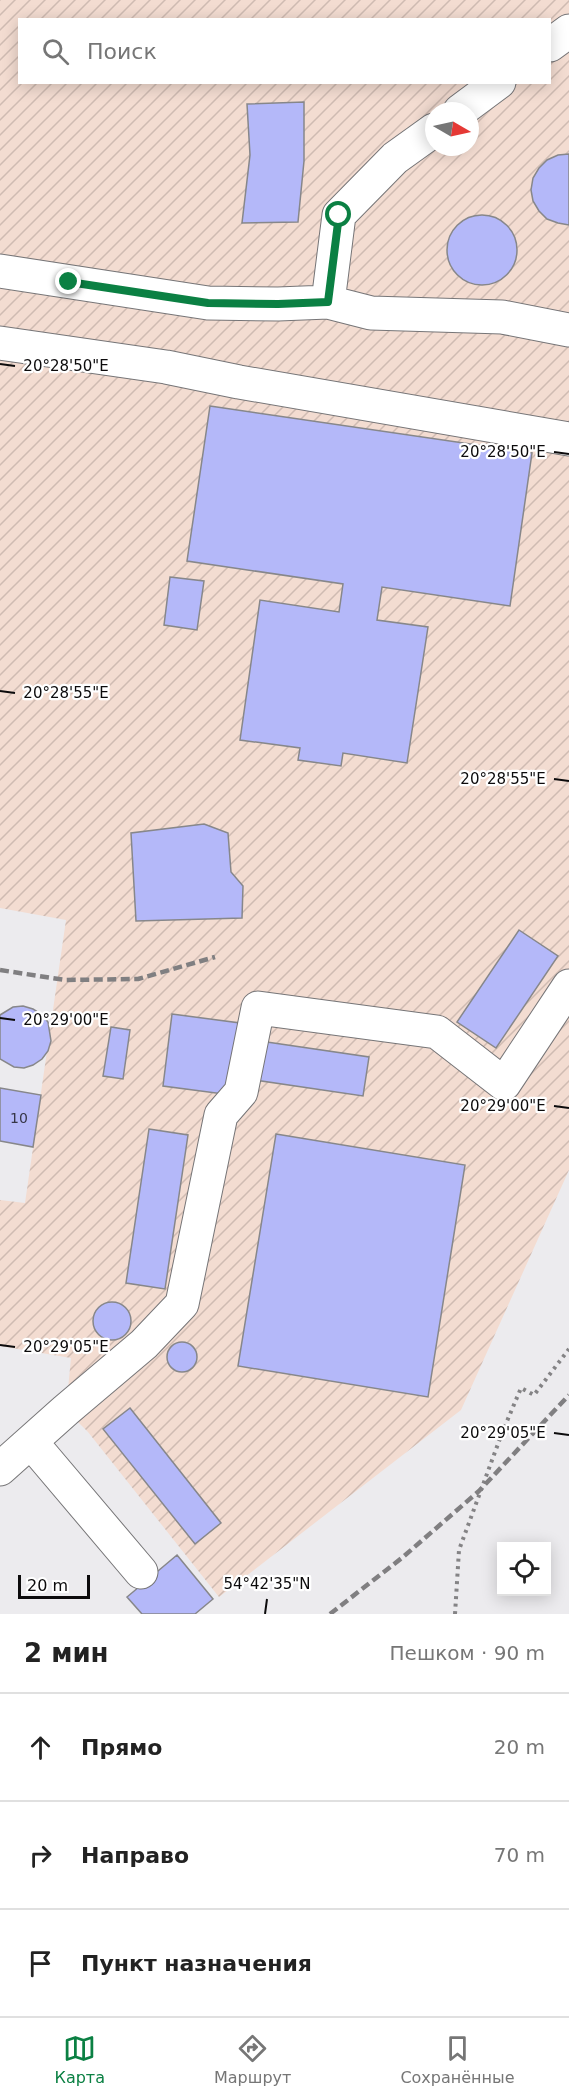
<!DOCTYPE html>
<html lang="ru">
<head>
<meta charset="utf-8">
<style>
  :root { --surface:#fff; --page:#f2f2f2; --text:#222; --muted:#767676; --line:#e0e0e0; --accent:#0b8043 }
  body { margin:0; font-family:"DejaVu Sans",sans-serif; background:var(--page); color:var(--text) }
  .controls { position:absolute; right:18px; bottom:18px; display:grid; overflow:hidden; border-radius:0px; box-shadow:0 3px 15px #0003 }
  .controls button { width:54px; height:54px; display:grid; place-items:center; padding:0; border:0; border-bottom:2px solid var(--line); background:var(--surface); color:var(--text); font:30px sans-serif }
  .compass { position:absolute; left:425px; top:102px; width:54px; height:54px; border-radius:50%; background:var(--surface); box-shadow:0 3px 15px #0003; rotate:99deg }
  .scale { position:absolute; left:18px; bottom:15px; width:72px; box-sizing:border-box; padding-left:6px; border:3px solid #0c0b0c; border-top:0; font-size:16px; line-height:21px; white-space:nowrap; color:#0c0b0c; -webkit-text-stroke:4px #fff; paint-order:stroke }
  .stop { position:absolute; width:18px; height:18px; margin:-14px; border:4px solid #0b8043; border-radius:50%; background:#fff }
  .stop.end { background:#0b8043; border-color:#fff; box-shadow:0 2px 6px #0008 }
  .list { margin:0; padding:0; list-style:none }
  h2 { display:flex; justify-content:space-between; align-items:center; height:78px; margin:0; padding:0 24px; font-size:26px }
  h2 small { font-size:20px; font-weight:400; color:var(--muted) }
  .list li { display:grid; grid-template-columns:39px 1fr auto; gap:18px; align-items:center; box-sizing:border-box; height:108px; padding:0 24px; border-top:2px solid var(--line) }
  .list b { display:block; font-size:22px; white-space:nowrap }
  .list em { font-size:20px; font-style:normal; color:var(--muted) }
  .icon { flex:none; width:33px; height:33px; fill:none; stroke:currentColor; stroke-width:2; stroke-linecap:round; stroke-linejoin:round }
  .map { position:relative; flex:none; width:569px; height:1614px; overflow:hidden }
  .search { position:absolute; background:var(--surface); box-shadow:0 3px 15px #0003; left:18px; right:18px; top:18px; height:66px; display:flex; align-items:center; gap:15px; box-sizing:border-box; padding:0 21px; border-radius:0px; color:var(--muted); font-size:22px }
  .sheet { height:402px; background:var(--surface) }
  nav { display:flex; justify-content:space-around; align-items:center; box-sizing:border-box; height:84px; border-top:2px solid var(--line); background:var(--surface); font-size:16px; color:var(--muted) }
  nav a { display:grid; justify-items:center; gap:3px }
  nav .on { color:var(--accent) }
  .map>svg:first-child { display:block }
</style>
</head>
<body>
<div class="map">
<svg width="569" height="1614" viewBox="0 0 569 1614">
  <defs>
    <pattern id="industrial-furrows" width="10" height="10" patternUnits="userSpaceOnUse" patternTransform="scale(1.5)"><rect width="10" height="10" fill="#f3dcd1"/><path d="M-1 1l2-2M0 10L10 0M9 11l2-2" fill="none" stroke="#cfbbb2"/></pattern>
  </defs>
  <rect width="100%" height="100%" fill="#ecebee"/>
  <path fill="url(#industrial-furrows)" fill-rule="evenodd" d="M0 0H569V1170L461 1410 219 1597 88 1432 66 1410 71 1358 0 1346V1200L25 1203 66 920 0 908ZM20 20H550V82H20ZM434 111H470V147H434Z"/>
  <path fill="#b4b8f9" stroke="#87878a" stroke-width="1.5" d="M304 102V161L298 222 242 223 250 155 247 104Z
    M569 154V225L558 223 547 219 539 211 533 201 531 190 533 178 539 168 547 160 558 155Z
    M447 250a35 35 0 1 1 70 0a35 35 0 1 1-70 0Z
    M210 406 532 453 510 606 382 587 377 620 428 627 407 763 343 753 341 766 298 760 300 748 240 740 260 600 339 612 343 584 187 561Z
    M170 577 204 581 197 630 164 625Z
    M204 824 228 833 231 872 243 886 242 918 136 921 131 833Z
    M519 930 558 956 496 1048 457 1022Z
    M23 1006 33 1009 41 1014 48 1022 51 1041 48 1051 42 1059 33 1065 24 1068 14 1067 0 1059V1015L13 1007Z
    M172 1014 240 1023 231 1095 163 1086Z
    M111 1027 130 1030 123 1079 103 1076Z
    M260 1041 369 1057 363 1096 255 1080Z
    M0 1088 41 1095 33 1147 0 1141Z
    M149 1129 188 1135 165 1289 126 1283Z
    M276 1134 465 1165 428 1397 238 1366Z
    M93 1321a19 19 0 1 1 38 0a19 19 0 1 1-38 0Z
    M167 1357a15 15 0 1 1 30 0a15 15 0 1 1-30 0Z
    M130 1408 221 1523 195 1544 103 1429Z
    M177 1555 213 1599 195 1614H142L127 1597Z"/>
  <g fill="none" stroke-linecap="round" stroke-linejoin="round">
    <g stroke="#767577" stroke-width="35">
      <path id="minor" d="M550 45 569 31
        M460 111 499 82
        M0 271 208 303 278 304 328 302 371 313 502 317 569 330
        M328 302 339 215 395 158 434 130
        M0 343 166 367 239 382 569 439
        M31 1442 141 1572
        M0 1469 66 1410 144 1344 182 1304 221 1115 241 1092 258 1008 437 1032 504 1084 569 986"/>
    </g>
    <path stroke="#848385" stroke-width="4" stroke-dasharray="3 4.5" stroke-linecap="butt" d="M455 1614 459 1550 502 1433 521 1388 534 1395 569 1349"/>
    <use href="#minor" stroke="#fff" stroke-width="33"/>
    <path stroke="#807f81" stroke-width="4.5" stroke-dasharray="9 4.5" stroke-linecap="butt" d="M0 970 65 980 138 979 215 957
      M330 1614 403 1557 479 1491 569 1395"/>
  </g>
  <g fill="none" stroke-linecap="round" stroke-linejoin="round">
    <path stroke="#0b8043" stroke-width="8" d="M69 282 208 303 278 304 328 302 339 215"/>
  </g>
  <path fill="none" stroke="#0c0b0c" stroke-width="2" d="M0 364 15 366M554 452 569 454M0 691 15 693M554 779 569 781M0 1018 15 1020M554 1106 569 1108M0 1345 15 1347M554 1433 569 1435M265 1614 267 1599"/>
  <g text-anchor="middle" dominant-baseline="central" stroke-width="4.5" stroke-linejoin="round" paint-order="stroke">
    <g font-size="14" fill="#363647">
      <text x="19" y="1118">10</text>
    </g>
  </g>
  <g font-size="15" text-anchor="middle" fill="#0c0b0c" stroke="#fff" stroke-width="4.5" stroke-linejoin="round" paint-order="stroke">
    <text x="66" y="371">20°28'50"E</text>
    <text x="503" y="457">20°28'50"E</text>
    <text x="66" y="698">20°28'55"E</text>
    <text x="503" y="784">20°28'55"E</text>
    <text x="66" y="1025">20°29'00"E</text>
    <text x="503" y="1111">20°29'00"E</text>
    <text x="66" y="1352">20°29'05"E</text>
    <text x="503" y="1438">20°29'05"E</text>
    <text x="267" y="1589">54°42'35"N</text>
  </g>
</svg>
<div class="controls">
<button><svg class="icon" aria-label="locate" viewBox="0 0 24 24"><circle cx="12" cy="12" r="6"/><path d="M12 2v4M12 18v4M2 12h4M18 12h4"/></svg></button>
</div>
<svg class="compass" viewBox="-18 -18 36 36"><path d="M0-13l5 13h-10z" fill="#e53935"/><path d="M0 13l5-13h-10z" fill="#767676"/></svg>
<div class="scale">20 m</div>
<div class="stop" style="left:339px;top:215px"></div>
<div class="stop end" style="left:69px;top:282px"></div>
<div class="search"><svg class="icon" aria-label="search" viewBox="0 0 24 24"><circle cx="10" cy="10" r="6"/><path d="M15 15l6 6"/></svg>Поиск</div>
</div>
<section class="sheet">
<h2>2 мин<small>Пешком · 90 m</small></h2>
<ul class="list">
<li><svg class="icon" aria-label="ahead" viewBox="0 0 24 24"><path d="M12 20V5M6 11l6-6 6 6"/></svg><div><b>Прямо</b></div><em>20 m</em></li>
<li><svg class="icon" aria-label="right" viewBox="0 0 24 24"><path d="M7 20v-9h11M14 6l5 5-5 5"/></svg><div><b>Направо</b></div><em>70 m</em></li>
<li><svg class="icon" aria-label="arrive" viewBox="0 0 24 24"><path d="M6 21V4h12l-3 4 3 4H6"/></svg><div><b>Пункт назначения</b></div></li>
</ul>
</section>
<nav>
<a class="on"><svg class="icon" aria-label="map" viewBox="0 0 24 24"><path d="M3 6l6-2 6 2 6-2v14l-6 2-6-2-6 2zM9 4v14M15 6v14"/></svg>Карта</a>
<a><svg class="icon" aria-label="directions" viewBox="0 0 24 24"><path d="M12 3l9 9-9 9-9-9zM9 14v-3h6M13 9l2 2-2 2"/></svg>Маршрут</a>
<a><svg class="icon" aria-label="saved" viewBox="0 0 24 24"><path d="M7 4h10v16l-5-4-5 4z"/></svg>Сохранённые</a>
</nav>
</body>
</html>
